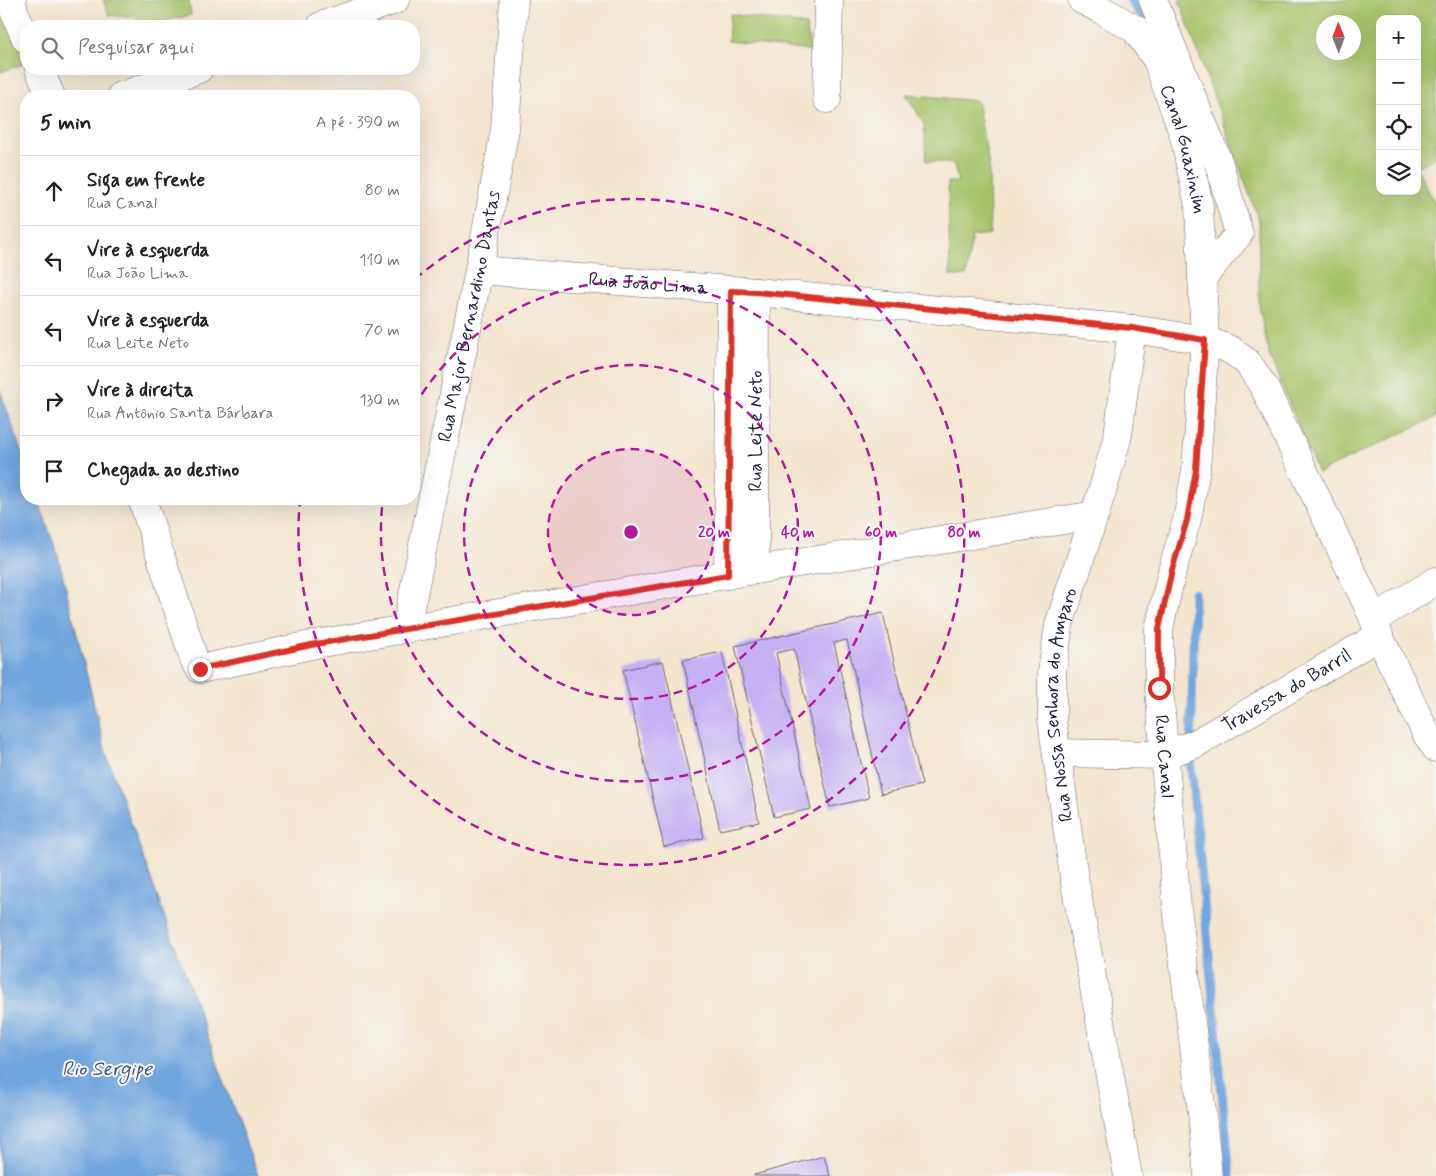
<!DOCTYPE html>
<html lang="pt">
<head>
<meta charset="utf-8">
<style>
  :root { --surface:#fff; --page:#f6f6f6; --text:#222; --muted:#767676; --line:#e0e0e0 }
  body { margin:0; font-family:Mynerve,sans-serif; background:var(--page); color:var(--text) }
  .controls { position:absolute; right:15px; top:15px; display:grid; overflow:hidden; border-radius:10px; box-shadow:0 5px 20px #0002 }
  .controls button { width:45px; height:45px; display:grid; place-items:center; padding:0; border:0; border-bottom:1px solid var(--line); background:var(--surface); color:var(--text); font:25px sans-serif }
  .compass { position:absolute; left:1316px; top:15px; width:45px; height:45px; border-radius:50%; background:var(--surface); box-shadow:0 5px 20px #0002; rotate:359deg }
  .stop { position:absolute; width:15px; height:15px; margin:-11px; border:4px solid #d93025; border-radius:50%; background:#fff }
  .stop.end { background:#d93025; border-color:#fff; box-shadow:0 1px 5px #0008 }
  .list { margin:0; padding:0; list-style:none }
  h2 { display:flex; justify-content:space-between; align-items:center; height:65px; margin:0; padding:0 20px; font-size:21px }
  h2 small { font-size:16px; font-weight:400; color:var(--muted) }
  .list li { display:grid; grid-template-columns:32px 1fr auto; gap:15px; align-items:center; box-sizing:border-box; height:70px; padding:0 20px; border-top:1px solid var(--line) }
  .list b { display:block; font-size:19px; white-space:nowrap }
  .list p { margin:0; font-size:16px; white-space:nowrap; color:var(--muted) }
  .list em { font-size:16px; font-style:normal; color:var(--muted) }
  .icon { flex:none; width:28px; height:28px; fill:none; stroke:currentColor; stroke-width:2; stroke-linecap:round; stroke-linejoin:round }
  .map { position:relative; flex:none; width:1436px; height:1176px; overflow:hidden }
  .search { position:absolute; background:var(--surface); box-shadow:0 5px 20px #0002; left:20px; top:20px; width:400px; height:55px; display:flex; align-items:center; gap:12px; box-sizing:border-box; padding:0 18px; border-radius:20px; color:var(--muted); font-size:19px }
  .panel { position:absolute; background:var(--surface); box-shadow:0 5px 20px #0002; left:20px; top:90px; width:400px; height:415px; border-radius:20px }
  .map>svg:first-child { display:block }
</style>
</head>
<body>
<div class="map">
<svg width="1436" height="1176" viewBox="0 0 1436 1176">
  <rect width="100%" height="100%" fill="#f6f6f2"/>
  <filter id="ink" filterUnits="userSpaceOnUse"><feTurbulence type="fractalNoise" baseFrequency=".02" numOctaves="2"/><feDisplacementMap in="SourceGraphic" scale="10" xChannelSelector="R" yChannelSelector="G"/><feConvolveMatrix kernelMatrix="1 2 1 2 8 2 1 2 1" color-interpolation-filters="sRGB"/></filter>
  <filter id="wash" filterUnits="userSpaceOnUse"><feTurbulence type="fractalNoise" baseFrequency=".0096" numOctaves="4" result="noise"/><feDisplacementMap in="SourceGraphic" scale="20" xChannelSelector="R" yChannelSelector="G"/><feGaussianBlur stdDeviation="1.12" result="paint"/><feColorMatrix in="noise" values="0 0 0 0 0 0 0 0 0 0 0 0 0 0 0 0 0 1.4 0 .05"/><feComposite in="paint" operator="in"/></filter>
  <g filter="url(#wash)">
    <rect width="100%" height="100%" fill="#f4e5cf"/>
    <path fill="#a6c268" stroke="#647252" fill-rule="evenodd" d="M0 0H10L23 64 0 72Z
      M103 0H189L191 15 143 26H137V18L109 15Z
      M1179 0H1436V157L1417 167V19H1380V191H1417V168L1436 205V417L1318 473 1269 355 1259 306V221ZM1324 22H1354V52H1324Z
      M730 14 806 25 811 51 728 41Z
      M906 94 977 101 989 166 990 234 972 236 966 276H950L948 182H958L954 164 926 161 924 124Z"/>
    <path fill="#71a5de" stroke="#4a648c" d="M0 390 26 465V499H38L58 556 106 754 258 1176H0Z"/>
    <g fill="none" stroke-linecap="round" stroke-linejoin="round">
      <path stroke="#71a5de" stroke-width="9" d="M1130 0 1151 28
        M1194 593 1191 767 1230 1176"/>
    </g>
    <g id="blocks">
      <path fill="#c5b1f4" d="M883 613 922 785 881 794 847 640 834 643 869 798 830 807 794 649 776 653 811 809 774 817 735 646Z
        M722 652 759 822 720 830 683 660Z
        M663 661 704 838 664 847 623 670Z
        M824 1156 830 1176H754V1175Z"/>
    </g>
  </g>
  <g filter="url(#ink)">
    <use href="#blocks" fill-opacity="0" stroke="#6c666f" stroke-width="1"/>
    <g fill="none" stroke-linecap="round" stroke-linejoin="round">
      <g stroke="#6c666f" stroke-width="29">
        <g id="minor">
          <path d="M12 0 14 11 26 39"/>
          <path id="s1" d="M1082 0 1100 9 1135 29 1157 60 1184 136 1199 206 1205 340 1196 470 1187 520 1172 571 1159 629V688L1177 907 1202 1113 1208 1176"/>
          <path d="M1153 0 1219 164 1239 234 1202 278"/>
          <path d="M321 26 395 0"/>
          <path d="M39 69 51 96"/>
          <path d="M121 96 199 69"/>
          <path d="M827 99 829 0"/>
          <path id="s2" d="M479 270 756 292 1132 329 1205 340 1231 350 1248 363 1264 387 1374 619 1379 636 1427 735 1436 748"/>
          <path d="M142 499 194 659 200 669 316 644 755 570 1095 515"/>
          <path id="s3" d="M755 570 756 292"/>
          <path d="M728 575 731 291"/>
          <path d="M1374 619 1436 581"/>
          <path id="s4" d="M406 629 479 270 505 129 514 0"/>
          <path id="s5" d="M1057 753 1163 755 1195 744 1379 636"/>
          <path id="s6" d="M1128 1176 1074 877 1052 720V671L1059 625 1105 482 1118 435 1132 329"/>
        </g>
      </g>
      <use href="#minor" stroke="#fff" stroke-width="28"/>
    </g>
  </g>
  <g fill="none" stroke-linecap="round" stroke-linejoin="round" filter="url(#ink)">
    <path stroke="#d93025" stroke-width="6" d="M200 669 316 644 728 575 731 291 756 292 1132 328 1205 340 1196 470 1187 520 1172 570 1159 629V688"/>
  </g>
  <circle cx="631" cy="532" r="83" fill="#b5179e" fill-opacity=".12"/>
  <g fill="none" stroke="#b5179e" stroke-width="2.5" stroke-dasharray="9 6">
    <circle cx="631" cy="532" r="83"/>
    <circle cx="631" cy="532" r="167"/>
    <path d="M414 407A250 250 0 1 1 383 499"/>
    <path d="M415 279A333 333 0 1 1 300 500"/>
  </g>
  <g text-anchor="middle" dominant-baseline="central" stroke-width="4" stroke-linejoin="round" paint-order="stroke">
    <g font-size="19" fill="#22223b" stroke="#f6f6f2">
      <text stroke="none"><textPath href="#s1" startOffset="192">Canal Guaxinim</textPath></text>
      <text stroke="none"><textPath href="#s2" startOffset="170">Rua João Lima</textPath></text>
      <text stroke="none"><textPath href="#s4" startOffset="319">Rua Major Bernardino Dantas</textPath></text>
      <text stroke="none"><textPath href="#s3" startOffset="139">Rua Leite Neto</textPath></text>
      <text stroke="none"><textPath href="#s5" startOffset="246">Travessa do Barril</textPath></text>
      <text stroke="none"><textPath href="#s6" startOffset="478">Rua Nossa Senhora do Amparo</textPath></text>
      <text stroke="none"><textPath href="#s1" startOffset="806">Rua Canal</textPath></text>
    </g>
    <g font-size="20" font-style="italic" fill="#42567c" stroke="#f6f6f2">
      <text x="107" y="1069">Rio Sergipe</text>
    </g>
  </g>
  <circle cx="631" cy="532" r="8" fill="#b5179e" stroke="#f6f6f2" stroke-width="2.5"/>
  <g font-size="15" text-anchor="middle" font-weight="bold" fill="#b5179e" stroke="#f6f6f2" stroke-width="4" stroke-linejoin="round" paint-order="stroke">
    <text x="714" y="537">20 m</text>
    <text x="798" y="537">40 m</text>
    <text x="881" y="537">60 m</text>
    <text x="964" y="537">80 m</text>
  </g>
</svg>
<div class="controls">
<button>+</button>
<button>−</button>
<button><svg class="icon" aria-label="locate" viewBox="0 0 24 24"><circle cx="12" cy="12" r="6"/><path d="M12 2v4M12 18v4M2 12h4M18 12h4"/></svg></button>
<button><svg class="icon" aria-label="layers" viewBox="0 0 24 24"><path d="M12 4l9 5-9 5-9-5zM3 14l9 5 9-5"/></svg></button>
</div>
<svg class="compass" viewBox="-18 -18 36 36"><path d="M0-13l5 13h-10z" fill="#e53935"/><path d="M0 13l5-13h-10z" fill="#767676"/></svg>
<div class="stop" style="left:1159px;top:688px"></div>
<div class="stop end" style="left:200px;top:669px"></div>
<div class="search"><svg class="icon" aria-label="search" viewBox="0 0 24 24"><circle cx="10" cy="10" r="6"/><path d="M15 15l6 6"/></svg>Pesquisar aqui</div>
<section class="panel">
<h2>5 min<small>A pé · 390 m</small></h2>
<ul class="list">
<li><svg class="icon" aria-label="ahead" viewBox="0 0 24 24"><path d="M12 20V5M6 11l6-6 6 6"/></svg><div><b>Siga em frente</b><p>Rua Canal</p></div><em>80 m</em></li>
<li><svg class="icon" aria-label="left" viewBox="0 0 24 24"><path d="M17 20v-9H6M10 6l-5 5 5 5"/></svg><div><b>Vire à esquerda</b><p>Rua João Lima</p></div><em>110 m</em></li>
<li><svg class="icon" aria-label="left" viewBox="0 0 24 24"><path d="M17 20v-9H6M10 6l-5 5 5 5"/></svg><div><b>Vire à esquerda</b><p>Rua Leite Neto</p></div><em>70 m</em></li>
<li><svg class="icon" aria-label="right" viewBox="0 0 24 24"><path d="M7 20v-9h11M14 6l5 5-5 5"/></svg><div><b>Vire à direita</b><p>Rua Antônio Santa Bárbara</p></div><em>130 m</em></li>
<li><svg class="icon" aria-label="arrive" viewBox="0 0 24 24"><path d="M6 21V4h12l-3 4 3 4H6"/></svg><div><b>Chegada ao destino</b></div></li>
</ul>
</section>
</div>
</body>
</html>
